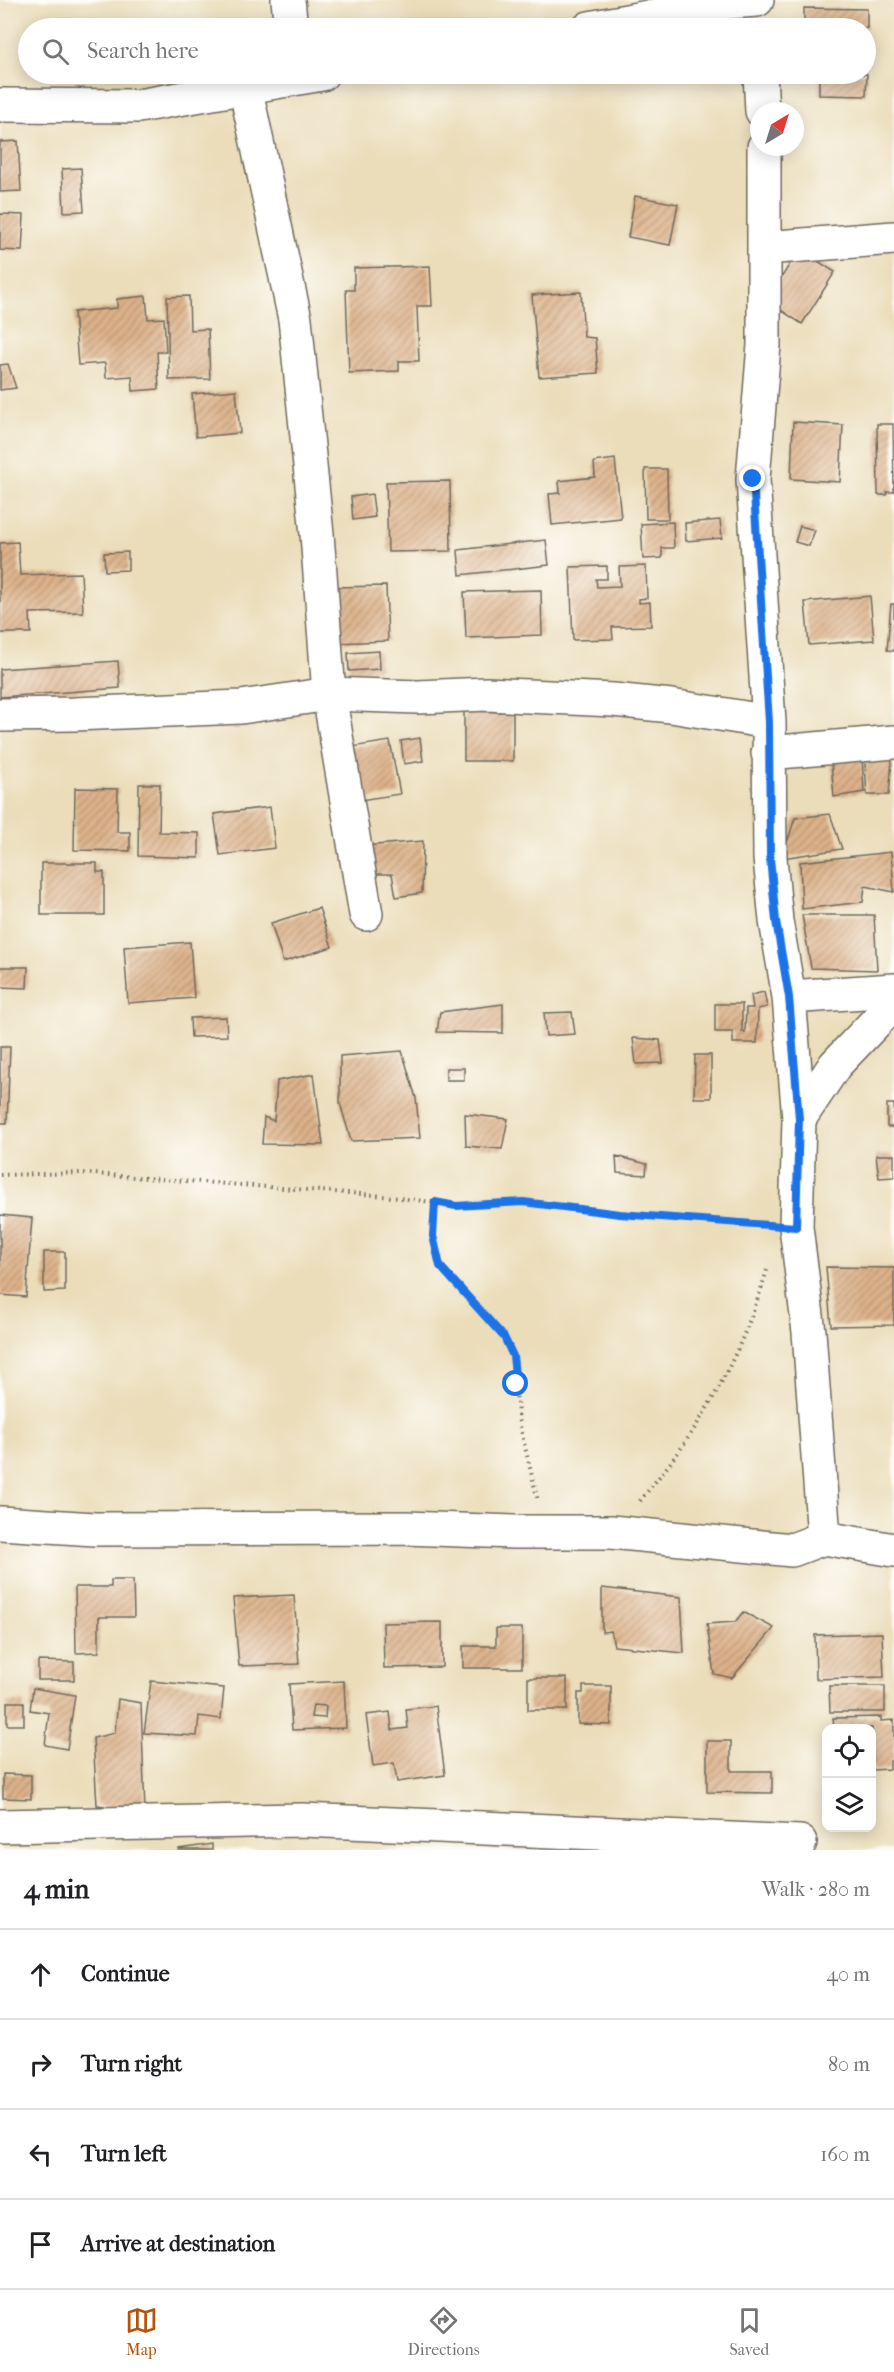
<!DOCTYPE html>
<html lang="en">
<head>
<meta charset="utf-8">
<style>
  :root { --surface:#fff; --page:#f2f2f2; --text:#202124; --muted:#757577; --line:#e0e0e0; --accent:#b45309 }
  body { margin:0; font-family:"IM FELL French Canon",serif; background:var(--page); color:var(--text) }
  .controls { position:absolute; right:18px; bottom:18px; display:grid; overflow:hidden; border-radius:12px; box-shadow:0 3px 15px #0003 }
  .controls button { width:54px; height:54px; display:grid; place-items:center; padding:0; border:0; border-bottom:2px solid var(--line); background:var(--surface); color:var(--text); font:30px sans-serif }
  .compass { position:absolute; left:750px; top:102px; width:54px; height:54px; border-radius:50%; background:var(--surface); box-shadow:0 3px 15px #0003; rotate:38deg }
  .stop { position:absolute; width:18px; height:18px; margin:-14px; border:4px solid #1a73e8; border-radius:50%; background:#fff }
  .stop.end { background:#1a73e8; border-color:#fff; box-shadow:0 2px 6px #0008 }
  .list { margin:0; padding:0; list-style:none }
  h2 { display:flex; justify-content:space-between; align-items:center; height:78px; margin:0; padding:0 24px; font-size:26px }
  h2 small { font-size:20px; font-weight:400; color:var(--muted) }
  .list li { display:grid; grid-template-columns:39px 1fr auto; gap:18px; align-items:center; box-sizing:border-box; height:90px; padding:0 24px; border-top:2px solid var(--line) }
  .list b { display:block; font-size:22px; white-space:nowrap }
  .list em { font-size:20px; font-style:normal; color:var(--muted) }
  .icon { flex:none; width:33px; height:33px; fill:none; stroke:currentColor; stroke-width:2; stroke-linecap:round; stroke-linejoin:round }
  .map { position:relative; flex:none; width:894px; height:1850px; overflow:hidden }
  .search { position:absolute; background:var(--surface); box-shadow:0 3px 15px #0003; left:18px; right:18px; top:18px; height:66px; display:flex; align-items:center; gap:15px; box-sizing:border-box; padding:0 21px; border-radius:33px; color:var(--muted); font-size:22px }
  .sheet { height:438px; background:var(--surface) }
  nav { display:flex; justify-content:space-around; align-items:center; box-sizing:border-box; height:84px; border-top:2px solid var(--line); background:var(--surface); font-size:16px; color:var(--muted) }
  nav a { display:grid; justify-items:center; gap:3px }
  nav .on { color:var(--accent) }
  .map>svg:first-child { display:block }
</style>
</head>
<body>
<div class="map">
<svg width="894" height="1850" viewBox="0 0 894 1850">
  <defs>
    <pattern id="building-hatch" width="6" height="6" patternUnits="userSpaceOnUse" patternTransform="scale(1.5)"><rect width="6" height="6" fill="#ddb28a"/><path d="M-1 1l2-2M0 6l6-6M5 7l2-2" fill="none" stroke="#b39171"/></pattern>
  </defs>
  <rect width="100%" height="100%" fill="#fdfcf7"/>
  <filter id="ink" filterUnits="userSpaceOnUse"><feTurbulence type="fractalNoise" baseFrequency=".0167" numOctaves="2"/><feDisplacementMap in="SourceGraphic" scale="12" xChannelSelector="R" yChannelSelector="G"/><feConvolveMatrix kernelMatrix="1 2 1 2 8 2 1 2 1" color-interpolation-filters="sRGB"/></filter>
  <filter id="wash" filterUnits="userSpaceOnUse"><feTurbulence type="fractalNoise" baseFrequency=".008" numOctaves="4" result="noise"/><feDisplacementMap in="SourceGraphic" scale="24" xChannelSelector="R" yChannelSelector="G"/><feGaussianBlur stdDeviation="1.35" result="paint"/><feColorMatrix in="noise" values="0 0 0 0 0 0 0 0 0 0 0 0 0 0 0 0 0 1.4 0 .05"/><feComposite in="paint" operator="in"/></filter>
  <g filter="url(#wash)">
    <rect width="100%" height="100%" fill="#ebddba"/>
    <g id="blocks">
      <path fill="url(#building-hatch)" fill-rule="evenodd" d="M804 8 867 9V28H804Z
        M819 74H867L866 96 819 95Z
        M18 141 21 191 0 192V142Z
        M81 168 84 211 64 212 62 169Z
        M635 196 678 204 670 245 628 237Z
        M0 214 24 215 22 251 0 250Z
        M799 249 835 272 802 324 767 301Z
        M430 266 432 306H417L419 361H399V371L349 373 346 290H354V268Z
        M581 292 584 337 595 338 598 373 539 377 532 295Z
        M146 296 148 319 164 318 166 352H157L159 389 133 391 132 376 106 378 105 363 78 365 74 312 117 308V299Z
        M189 296 190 330 208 329 210 379 169 380 167 297Z
        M8 364 16 388 0 390V365Z
        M236 390 240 433 196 437 192 394Z
        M793 422 843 425 840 482 791 479Z
        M877 424H893L894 492H887V495H878Z
        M615 459 621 518 552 525 549 494 560 493 559 481 595 477 594 462Z
        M645 469H667L668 519H646Z
        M450 481 451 551 388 552 386 482Z
        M372 494 375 517 353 520 351 497Z
        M720 520 722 538 686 541 685 523Z
        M673 522 674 548H662V558L643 559 641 524Z
        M800 526 815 530 809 546 795 542Z
        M546 540 549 565 460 575 458 550Z
        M18 542 20 575 81 573 83 612 30 613 31 633H0V543Z
        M128 552V570L105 571 104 553Z
        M607 566V579H596L597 587 620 586 619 567 646 566 647 598 639 599V603L650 602 651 626 612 627 613 639 573 640 570 567Z
        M386 586 388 641 335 643 333 587Z
        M541 590 542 635 466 638 464 592Z
        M870 596 874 640 809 645 805 602Z
        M891 604H894V651L887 650Z
        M379 651 380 669 349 671 348 653Z
        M118 661 120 688 0 697V669Z
        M464 711 513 712V761H464Z
        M420 738 423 761 404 764 401 741Z
        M390 741 400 794 354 801 345 748Z
        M893 748 889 795H867L864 749Z
        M830 750 862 756 864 792 834 797Z
        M139 784H160L159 832 199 833V858L138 856Z
        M75 788 118 789 117 832H130V851L74 850Z
        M270 807 275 848 220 855 214 814Z
        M830 814 842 849 782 858 795 818Z
        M423 841 422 893 396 897 392 874H369L364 846Z
        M891 852 894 892 865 886 863 902 802 909 800 862Z
        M41 863H97V872H104V915H41Z
        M319 908 332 947 283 962 271 923Z
        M802 915H874L877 970 811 968Z
        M190 942 194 998 128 1003 124 947Z
        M0 967H28L27 988 0 987Z
        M764 992 767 1007 758 1009 757 1043H733V1032H715V1004H742V1032H745L746 1008H753L751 995Z
        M503 1004V1033L437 1032 440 1012Z
        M572 1012 575 1034 546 1036 544 1013Z
        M226 1017 227 1036 191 1037 190 1018Z
        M633 1038 660 1040 663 1063 636 1064Z
        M0 1047H10L7 1123H0Z
        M402 1051 416 1098 420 1138 351 1141 340 1103V1056Z
        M695 1055H711V1098H694Z
        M446 1068H464V1080H446Z
        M314 1074 323 1145 262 1144 264 1117 274 1121 277 1081Z
        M887 1104H894V1127H887Z
        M465 1114 508 1119 502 1149 466 1146Z
        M876 1155H894V1177L879 1178Z
        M616 1156 647 1164 646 1175 617 1173Z
        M0 1215 32 1218 26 1297 0 1295Z
        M44 1252H65V1291L44 1292Z
        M826 1267 894 1268V1325L831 1326Z
        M111 1580H133L134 1617H99V1652L76 1653 75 1587H111Z
        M602 1588 681 1597 684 1653 614 1646 611 1631 602 1632Z
        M294 1595 299 1664 239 1666 233 1598Z
        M743 1612 774 1628 732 1678 714 1674 707 1624 735 1622Z
        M442 1622V1667L384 1668 383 1623Z
        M496 1628H522V1668H463V1646H496Z
        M882 1633 884 1677 816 1679 815 1635Z
        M38 1661 74 1662V1680H38Z
        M528 1678H567V1710H528Z
        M151 1681 224 1688 221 1719 199 1716 197 1736 144 1733Z
        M344 1681 346 1728 292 1730 289 1684ZM313 1705 326 1706 325 1718 311 1717Z
        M583 1686H611V1725L578 1724V1693H583Z
        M829 1686H885V1712H830Z
        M33 1688 75 1695 67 1749 45 1745 49 1713 30 1710Z
        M118 1699 141 1703 145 1812 97 1805 93 1738 115 1733Z
        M7 1702H24V1725H7Z
        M436 1706 445 1775 397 1782 394 1763 373 1766 366 1715 390 1712 392 1730 408 1728 406 1709Z
        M881 1717V1721L894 1720V1761H890V1769L872 1770V1728H834L833 1718Z
        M707 1741H731V1771H772V1793L707 1792Z
        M3 1774 31 1775V1799L3 1798Z
        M212 1844V1850H179V1849Z"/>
    </g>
  </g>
  <g filter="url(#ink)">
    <use href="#blocks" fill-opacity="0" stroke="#6e695d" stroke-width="1.5"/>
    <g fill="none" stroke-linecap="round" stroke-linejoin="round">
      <g stroke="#6e695d" stroke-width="36">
        <path id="street" d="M288 0 291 28
          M589 28 729 2 757 0
          M760 74 762 111
          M245 86 295 319 317 534 329 694 366 914
          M0 105 138 106 322 74
          M764 147V345L753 479 769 722 770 858 776 921 789 997 799 1119 796 1227 809 1332 824 1538
          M764 248 894 238
          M0 715 74 714 241 707 329 694 418 697 487 694 613 700 671 706 769 722
          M768 753 894 742
          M789 997 894 990
          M799 1119 835 1065 894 1003
          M0 1523 95 1529 406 1528 514 1532H611L792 1550 824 1538 894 1550
          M0 1826 303 1820 800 1842"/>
      </g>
      <path stroke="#6e695d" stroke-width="4" stroke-dasharray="1.5 4.5" stroke-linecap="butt" d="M0 1175 81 1173 375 1195 456 1205 523 1202 578 1207 620 1214 764 1224
        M435 1202 433 1236 440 1266 504 1337 512 1356 519 1422 538 1501
        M640 1501C656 1480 674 1460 688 1438 722 1388 750 1328 767 1270"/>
      <use href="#street" stroke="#fff" stroke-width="33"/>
    </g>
  </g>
  <g fill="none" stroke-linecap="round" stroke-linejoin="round" filter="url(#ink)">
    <path stroke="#1a73e8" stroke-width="8" d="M516 1384 513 1356 504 1337 440 1266 433 1236 435 1202 456 1206 523 1202 620 1214 796 1227 799 1119 789 997 776 921 770 858 769 722 753 479"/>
  </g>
</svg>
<div class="controls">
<button><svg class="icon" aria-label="locate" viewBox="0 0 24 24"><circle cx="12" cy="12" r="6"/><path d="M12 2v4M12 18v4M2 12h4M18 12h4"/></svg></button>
<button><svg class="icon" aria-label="layers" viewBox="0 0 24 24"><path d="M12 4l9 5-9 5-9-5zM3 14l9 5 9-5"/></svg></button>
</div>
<svg class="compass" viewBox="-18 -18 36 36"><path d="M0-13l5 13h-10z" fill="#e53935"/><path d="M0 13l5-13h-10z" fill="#757577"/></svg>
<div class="stop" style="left:516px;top:1384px"></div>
<div class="stop end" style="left:753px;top:479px"></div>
<div class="search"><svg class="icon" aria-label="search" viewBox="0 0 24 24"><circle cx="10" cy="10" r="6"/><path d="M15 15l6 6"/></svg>Search here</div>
</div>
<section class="sheet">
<h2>4 min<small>Walk · 280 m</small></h2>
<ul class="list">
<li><svg class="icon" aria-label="ahead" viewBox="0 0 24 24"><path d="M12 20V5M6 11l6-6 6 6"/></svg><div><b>Continue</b></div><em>40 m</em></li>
<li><svg class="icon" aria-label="right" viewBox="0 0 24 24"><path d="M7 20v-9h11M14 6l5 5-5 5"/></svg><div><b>Turn right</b></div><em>80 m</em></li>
<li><svg class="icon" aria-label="left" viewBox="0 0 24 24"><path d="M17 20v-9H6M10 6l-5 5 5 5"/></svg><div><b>Turn left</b></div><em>160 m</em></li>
<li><svg class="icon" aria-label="arrive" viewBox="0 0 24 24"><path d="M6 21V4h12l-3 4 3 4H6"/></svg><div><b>Arrive at destination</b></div></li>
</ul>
</section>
<nav>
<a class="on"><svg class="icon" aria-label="map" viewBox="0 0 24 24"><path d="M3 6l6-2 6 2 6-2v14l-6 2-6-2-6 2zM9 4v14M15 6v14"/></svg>Map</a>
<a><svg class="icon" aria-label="directions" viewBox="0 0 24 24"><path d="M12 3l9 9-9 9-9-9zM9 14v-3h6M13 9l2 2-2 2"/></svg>Directions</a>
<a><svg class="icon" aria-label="saved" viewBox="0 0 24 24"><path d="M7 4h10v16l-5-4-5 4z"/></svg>Saved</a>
</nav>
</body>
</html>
